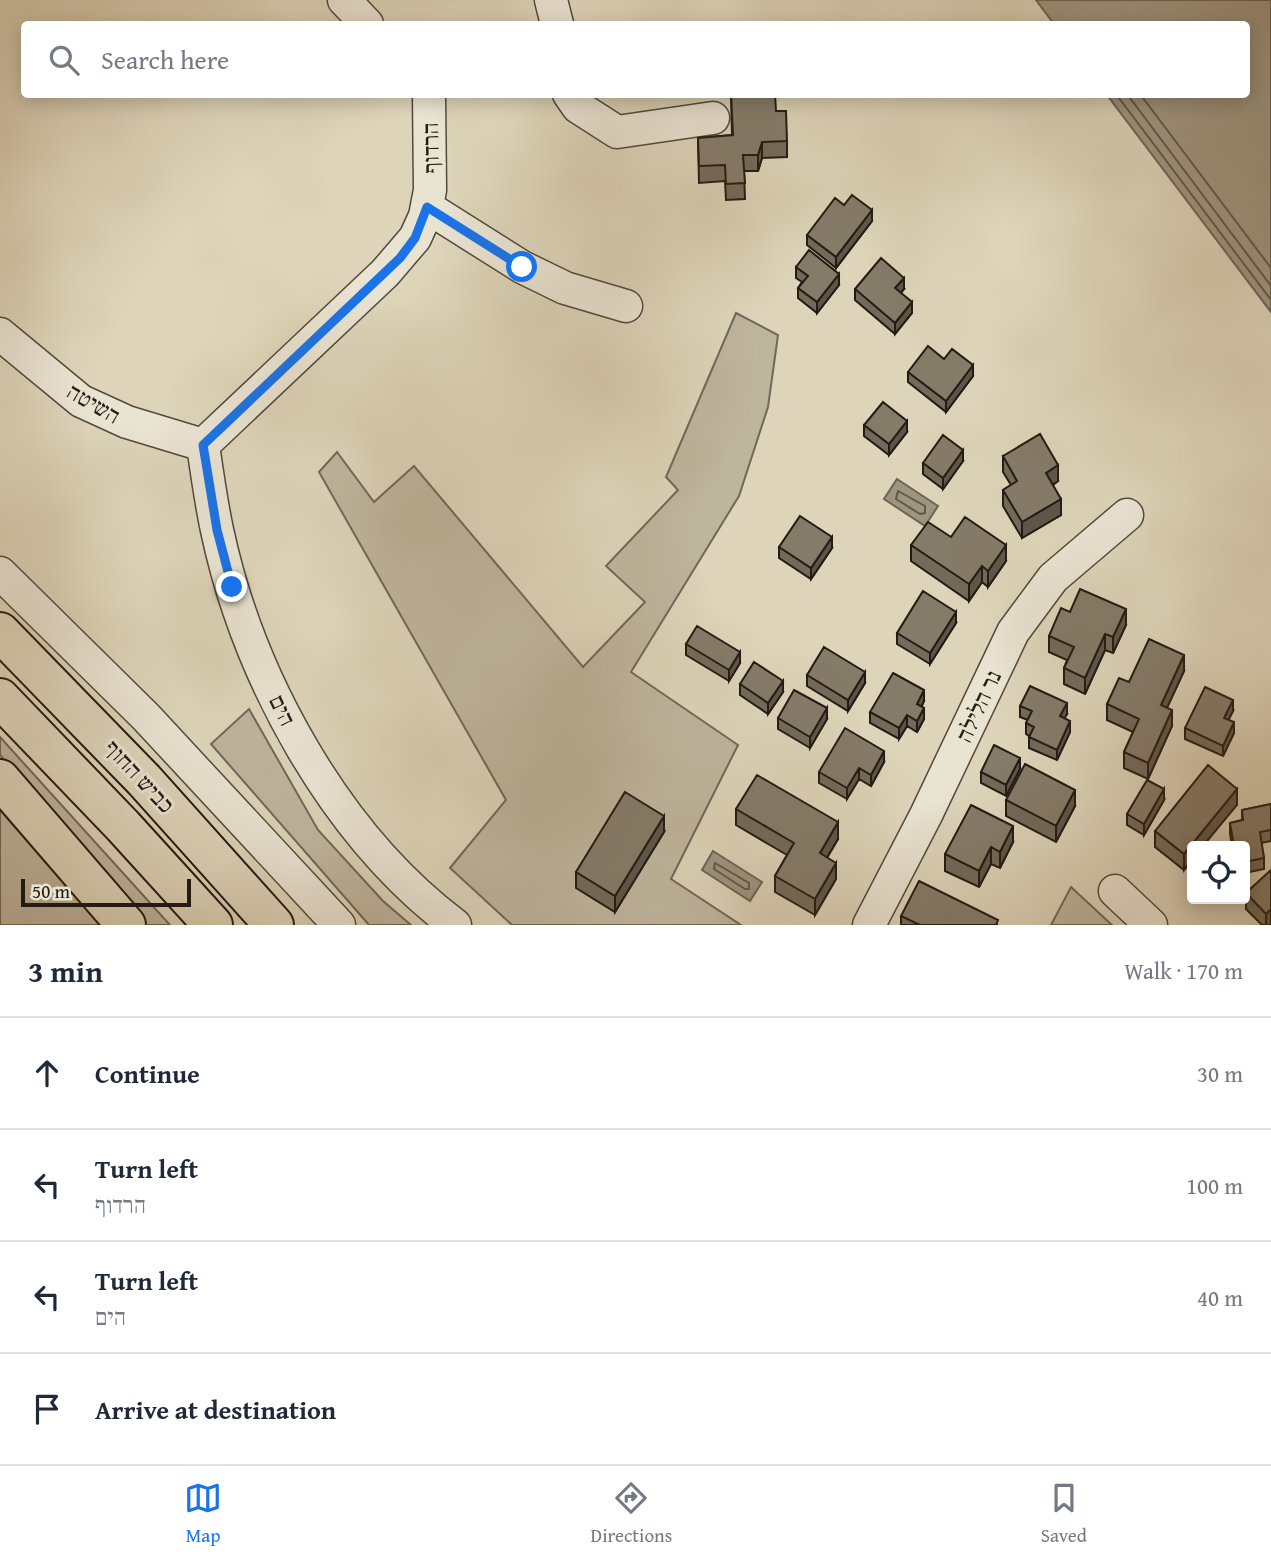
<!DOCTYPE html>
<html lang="en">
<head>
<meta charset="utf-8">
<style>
  :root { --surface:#fff; --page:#f6f6f7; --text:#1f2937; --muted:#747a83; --line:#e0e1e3; --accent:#1a73e8 }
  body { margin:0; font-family:"Gentium Book Plus","Frank Ruhl Libre",serif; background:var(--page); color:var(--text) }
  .controls { position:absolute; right:21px; bottom:21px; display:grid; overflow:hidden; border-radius:7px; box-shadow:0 4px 18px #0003 }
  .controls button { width:63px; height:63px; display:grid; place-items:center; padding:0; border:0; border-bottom:2px solid var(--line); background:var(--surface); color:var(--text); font:35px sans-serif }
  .scale { position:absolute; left:21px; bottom:18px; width:170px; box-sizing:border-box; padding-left:7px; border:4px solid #241b12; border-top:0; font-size:19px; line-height:24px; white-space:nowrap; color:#241b12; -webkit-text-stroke:5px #e9e3d2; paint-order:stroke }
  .stop { position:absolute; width:21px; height:21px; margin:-16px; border:5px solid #1a73e8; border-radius:50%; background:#fff }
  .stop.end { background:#1a73e8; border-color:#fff; box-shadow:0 2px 7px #0008 }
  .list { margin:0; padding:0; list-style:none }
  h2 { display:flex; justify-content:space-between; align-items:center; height:91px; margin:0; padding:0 28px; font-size:30px }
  h2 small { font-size:23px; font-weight:400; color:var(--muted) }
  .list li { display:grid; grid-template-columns:46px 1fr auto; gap:21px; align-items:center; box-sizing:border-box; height:112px; padding:0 28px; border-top:2px solid var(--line) }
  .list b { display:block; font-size:26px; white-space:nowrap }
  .list p { margin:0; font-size:23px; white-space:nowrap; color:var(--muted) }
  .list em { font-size:23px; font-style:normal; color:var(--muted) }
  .icon { flex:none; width:38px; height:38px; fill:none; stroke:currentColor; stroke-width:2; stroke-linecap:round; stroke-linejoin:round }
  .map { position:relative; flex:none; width:1271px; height:925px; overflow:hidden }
  .search { position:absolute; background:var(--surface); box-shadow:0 4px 18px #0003; left:21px; right:21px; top:21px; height:77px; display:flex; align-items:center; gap:18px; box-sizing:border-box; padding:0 24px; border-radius:7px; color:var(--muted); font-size:26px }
  .sheet { height:539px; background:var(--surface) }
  nav { display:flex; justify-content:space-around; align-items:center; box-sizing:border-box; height:98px; border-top:2px solid var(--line); background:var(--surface); font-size:19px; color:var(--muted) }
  nav a { display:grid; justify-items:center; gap:4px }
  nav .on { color:var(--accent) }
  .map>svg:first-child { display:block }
</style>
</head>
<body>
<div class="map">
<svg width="1271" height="925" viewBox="0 0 1271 925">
  <rect width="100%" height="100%" fill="#ddd4b9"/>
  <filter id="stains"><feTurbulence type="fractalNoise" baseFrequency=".00286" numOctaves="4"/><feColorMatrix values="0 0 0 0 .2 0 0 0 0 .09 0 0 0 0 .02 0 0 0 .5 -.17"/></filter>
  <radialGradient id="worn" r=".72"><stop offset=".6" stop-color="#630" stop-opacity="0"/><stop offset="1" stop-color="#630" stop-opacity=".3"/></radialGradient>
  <path fill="#beb59d" stroke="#716858" stroke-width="2" d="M736 313 778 335 768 407 739 496 631 672 738 745 671 879 741 925H512L450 868 506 800 319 472 337 452 374 502 414 466 583 667 645 602 606 566 678 490 666 477Z
    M249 709 318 830 383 901 411 925H369L211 744Z
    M0 737 170 925H144L0 755Z
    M0 809 101 925H0Z
    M1071 887 1112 925H1051Z"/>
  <path fill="#9e9580" stroke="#6d6454" stroke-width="2" d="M1036 0H1271V312L1107 95 1246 94V24H1054Z
    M897 479 938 506 925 526 884 499Z
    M713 851 762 882 750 901 702 870Z"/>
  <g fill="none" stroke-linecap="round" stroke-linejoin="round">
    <path stroke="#615849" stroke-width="2" d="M1116 94 1271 300
      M1127 94 1271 286
      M1140 94 1271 268
      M898 491 925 506V513L920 514 896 499Z
      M715 863 749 883V889H745L714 869Z"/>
    <g stroke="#52493c" stroke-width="35">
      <path id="minor" d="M344 0 367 24
        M551 0 557 24
        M569 94 578 107 617 132 713 118
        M427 207 522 267 565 288 626 306
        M0 334 81 401 127 422 203 445
        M203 445C207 473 211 502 217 530 248 676 334 834 455 925
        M203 445 385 273 415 238 425 216 430 190 429 94
        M0 573 146 717 339 925
        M1115 891 1151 925
        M869 925 926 815 1013 632 1053 578 1127 515"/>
    </g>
    <g stroke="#241b12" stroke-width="42">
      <path id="highway" d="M0 632 144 780 274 925
        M0 698 123 826 213 925
        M0 779 126 925"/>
    </g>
    <use href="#minor" stroke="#e9e3d2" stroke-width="32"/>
    <use href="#highway" stroke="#ddd4b9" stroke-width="38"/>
  </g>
  <path fill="#726a5a" stroke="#241b12" stroke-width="2" d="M731 94 776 111 787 141V157L762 158 758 171H744L745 199 726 200 725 181 699 183 698 138 732 135Z
    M844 205 872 221 836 268 807 245V235Z
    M796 267 839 285 817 313 798 298V288L802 282 796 278Z
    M855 289H904L901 293 912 313 895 334 855 300Z
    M944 359 973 376 946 412 908 382V372Z
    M864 425 907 432 889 455 864 436Z
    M1003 456 1058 481 1053 485 1061 515 1022 538 1003 506V490L1011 485 1003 472Z
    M963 461 943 489 923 474V463Z
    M951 537 1006 561 988 587 982 582 969 601 911 561V545Z
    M779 547 832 548 811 579 779 558Z
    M1070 612 1126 625 1113 653 1105 650 1085 694 1064 684V668L1067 660 1049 652V636Z
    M956 623 930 664 897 644V633Z
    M686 644 740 663 729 681 686 655Z
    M1184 671 1167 707 1172 726 1148 779 1124 768V752L1133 732 1107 720V704L1129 682Z
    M807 675 865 683 848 711 807 686Z
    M740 684 783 692 768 714 740 695Z
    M924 701 922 706 924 719 917 732 907 726 899 739 870 723V712Z
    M1020 706 1067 714 1064 718 1070 732 1057 760 1029 748V736L1026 734V723L1028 720 1020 717Z
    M1233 711 1228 720 1234 733 1223 756 1185 739V728Z
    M778 718 827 719 810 748 778 729Z
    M884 762 871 786 859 779 847 799 819 783V772Z
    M1020 769 1006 796 981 783V772Z
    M1006 800 1075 806 1056 842 1006 816Z
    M1164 800 1144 835 1127 825V814Z
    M1271 804V841L1261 843 1264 858V869L1245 873V846H1232L1230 834V823L1242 820V810Z
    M1237 805 1192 846V859L1184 870 1155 847V831Z
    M736 809 838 839 827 858 836 879 815 915 775 892V876L787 855 736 825Z
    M664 832 615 912 576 888V872Z
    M1013 842 1000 868 991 864 979 887 945 871V854Z
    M1271 870V925H1262L1246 909V893Z
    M901 916 998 925H901Z"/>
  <path fill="#5c564a" stroke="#241b12" stroke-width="2" d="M762 142V158L758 171V155Z
    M872 210V221L836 268V257Z
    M839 274V285L817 313V302Z
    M904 278V289L895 299V288Z
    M912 302V313L895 334V323Z
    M973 365V376L946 412V401Z
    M907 421V432L889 455V444Z
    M963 450V461L943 489V478Z
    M1058 465V481L1046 489V473Z
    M1061 499V515L1022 538V522Z
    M832 537V548L811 579V568Z
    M1006 545V561L988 587V571Z
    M982 566V582L969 601V584Z
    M1126 609V625L1113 653V637Z
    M956 612V623L930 664V653Z
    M1105 634V650L1085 694V678Z
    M740 652V663L729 681V670Z
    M1184 655V671L1161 721V705Z
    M865 672V683L848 711V700Z
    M783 681V692L768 714V703Z
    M924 690V701L917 714V704Z
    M1233 700V711L1224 729V718Z
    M1067 703V714L1060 727V716Z
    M827 708V719L810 748V737Z
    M924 708V719L917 732V721Z
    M1172 710V726L1148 779V763Z
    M907 715V726L899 739V728Z
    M1070 721V732L1057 760V750Z
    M1234 722V733L1223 756V746Z
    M884 751V762L871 786V775Z
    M1020 758V769L1006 796V785Z
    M859 768V779L847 799V788Z
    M1164 789V800L1144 835V824Z
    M1237 789V805L1203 846H1192V859L1184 870V854Z
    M1075 790V806L1056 842V826Z
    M664 816V832L615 912V896Z
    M838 822V839L820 869V853Z
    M1013 826V842L1000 868V852Z
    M991 847V864L979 887V871Z
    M836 863V879L815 915V899Z
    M1271 909V925H1266V914Z"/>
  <path fill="#847b69" stroke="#241b12" stroke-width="2" d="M731 94H775L776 111H786L787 141 762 142 758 155H743L745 183 726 184 725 165 699 166 698 138 733 135Z
    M852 195 872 210 836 257 807 235 835 198 844 205Z
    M809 250 839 274 817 302 798 288 808 276 796 267Z
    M881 258 904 278 895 288 912 302 895 323 855 289Z
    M928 346 944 359 952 349 973 365 946 401 908 372Z
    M883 402 907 421 889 444 864 425Z
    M1040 434 1058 465 1046 473 1061 499 1022 522 1003 490 1017 481 1003 456Z
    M943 435 963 450 943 478 923 463Z
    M800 516 832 537 811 568 779 547Z
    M965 517 1006 545 988 571 982 566 969 584 911 545 928 522 951 537Z
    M1080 589 1126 609 1113 637 1105 634 1085 678 1064 668 1074 647 1049 636 1061 608 1070 612Z
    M923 591 956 612 930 653 897 633Z
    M697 626 740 652 729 670 686 644Z
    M1149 639 1184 655 1161 705 1172 710 1148 763 1124 752 1139 719 1107 704 1119 678 1129 682Z
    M824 647 865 672 848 700 807 675Z
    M754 662 783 681 768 703 740 684Z
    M893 673 924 690 917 704 924 708 917 721 907 715 899 728 870 712Z
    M1030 686 1067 703 1060 716 1070 721 1057 750 1029 737 1034 727 1026 723 1032 711 1020 706Z
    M1205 687 1233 700 1224 718 1234 722 1223 746 1185 728Z
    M794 690 827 708 810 737 778 718Z
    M845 728 884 751 871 775 859 768 847 788 819 772Z
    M994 745 1020 758 1006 785 981 772Z
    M1025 764 1075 790 1056 826 1006 800Z
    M1208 765 1237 789 1184 854 1155 831Z
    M757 775 838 822 820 853 836 863 815 899 775 876 794 843 736 809Z
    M1147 780 1164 789 1144 824 1127 814Z
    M625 792 664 816 615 896 576 872Z
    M1271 804V830L1260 832 1264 858 1245 862V846H1234L1230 823 1243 820 1242 810Z
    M971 805 1013 826 1000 852 991 847 979 871 945 854Z
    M1271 870V909L1266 914 1246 893Z
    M919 881 998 920 996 925H920L901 916Z"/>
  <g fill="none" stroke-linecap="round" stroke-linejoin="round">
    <path stroke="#1a73e8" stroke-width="9" d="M232 587 217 530 203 445 400 258 415 238 427 207 522 267"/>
  </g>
  <g text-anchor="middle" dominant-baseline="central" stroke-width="6" stroke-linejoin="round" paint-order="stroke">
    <g font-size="23" fill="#241b12" stroke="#e9e3d2">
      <text transform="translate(430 148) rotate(-91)">הרדוף</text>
      <text transform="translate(94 403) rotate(30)">השיטה</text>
      <text transform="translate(978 706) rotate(-65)">נר הלילה</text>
      <text transform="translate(283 710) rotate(64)">הים</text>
      <text transform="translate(140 776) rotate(47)">כביש החוף</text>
    </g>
  </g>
  <rect width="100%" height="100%" filter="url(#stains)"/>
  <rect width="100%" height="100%" fill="url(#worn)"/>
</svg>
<div class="controls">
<button><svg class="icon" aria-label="locate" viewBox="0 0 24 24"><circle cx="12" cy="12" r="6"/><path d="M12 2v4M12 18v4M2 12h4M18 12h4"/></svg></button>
</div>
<div class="scale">50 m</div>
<div class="stop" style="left:522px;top:267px"></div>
<div class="stop end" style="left:232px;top:587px"></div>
<div class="search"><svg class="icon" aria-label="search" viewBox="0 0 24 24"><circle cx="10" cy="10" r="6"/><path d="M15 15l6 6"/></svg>Search here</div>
</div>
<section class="sheet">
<h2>3 min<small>Walk · 170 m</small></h2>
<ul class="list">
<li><svg class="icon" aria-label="ahead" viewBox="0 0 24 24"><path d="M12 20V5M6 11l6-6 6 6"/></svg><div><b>Continue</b></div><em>30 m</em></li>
<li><svg class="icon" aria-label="left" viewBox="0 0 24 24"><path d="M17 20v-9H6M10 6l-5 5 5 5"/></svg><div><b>Turn left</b><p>הרדוף</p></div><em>100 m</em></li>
<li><svg class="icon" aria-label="left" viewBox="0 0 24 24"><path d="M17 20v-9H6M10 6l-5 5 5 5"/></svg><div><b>Turn left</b><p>הים</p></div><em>40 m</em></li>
<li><svg class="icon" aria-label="arrive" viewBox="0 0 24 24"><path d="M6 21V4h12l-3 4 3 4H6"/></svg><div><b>Arrive at destination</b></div></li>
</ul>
</section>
<nav>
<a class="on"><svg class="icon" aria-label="map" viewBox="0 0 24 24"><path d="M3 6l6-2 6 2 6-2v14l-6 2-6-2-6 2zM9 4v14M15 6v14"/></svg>Map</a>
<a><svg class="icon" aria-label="directions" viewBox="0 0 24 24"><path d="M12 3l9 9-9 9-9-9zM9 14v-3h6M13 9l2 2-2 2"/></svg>Directions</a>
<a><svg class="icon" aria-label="saved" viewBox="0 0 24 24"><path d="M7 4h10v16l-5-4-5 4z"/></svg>Saved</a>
</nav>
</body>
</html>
